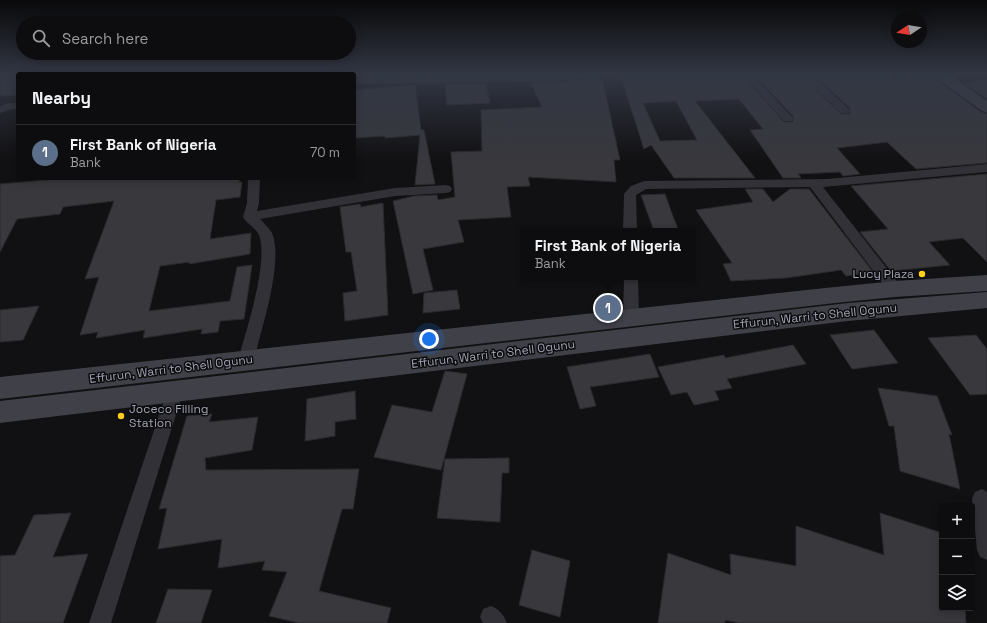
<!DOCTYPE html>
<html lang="en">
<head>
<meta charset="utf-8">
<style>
  :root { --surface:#0d0c0e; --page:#1b1a1c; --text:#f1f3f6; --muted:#9a9b9e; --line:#2d2c2e; --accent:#0f766e }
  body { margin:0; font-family:"Space Grotesk",sans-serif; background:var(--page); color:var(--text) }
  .controls { position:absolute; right:12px; bottom:12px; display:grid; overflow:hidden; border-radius:4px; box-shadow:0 2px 10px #0003 }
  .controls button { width:36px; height:36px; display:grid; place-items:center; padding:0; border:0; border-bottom:1px solid var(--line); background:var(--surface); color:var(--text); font:20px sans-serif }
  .compass { position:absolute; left:891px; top:12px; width:36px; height:36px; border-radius:50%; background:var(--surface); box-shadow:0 2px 10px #0003; rotate:258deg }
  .you { position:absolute; left:429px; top:339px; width:14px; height:14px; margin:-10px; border:3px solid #fff; border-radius:50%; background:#1a73e8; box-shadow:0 0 0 6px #1a73e833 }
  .badge { display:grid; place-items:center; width:26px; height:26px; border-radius:50%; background:var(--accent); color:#fff; font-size:13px; font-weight:700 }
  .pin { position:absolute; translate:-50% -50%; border:2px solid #fff; box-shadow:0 1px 4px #0006 }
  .popup { position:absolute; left:520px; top:228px; width:176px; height:52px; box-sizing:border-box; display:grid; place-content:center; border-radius:4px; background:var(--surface); filter:drop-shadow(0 1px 3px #0005); font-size:13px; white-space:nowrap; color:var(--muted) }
  .popup b { font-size:15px; color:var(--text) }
  .popup::after { content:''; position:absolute; left:50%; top:100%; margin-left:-8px; border:8px solid transparent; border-top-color:var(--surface) }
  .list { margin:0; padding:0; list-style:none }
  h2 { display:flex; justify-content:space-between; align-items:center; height:52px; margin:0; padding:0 16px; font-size:17px }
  h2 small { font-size:13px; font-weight:400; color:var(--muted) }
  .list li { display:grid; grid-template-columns:26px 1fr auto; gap:12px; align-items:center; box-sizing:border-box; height:56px; padding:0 16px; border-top:1px solid var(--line) }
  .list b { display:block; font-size:15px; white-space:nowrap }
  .list p { margin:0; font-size:13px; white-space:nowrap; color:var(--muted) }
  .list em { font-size:13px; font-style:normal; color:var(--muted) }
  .icon { flex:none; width:22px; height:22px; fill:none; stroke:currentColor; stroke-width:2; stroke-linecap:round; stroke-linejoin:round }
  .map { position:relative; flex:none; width:987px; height:623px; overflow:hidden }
  .search { position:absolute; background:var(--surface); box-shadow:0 2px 10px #0003; left:16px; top:16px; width:340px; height:44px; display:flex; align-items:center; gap:10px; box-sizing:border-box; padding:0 14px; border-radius:22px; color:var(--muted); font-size:15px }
  .panel { position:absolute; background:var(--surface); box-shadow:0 2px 10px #0003; left:16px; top:72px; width:340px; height:108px; border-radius:4px }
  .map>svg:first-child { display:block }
</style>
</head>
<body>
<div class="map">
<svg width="987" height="623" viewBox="0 0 987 623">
  <rect width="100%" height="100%" fill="#111012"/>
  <path fill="#38383d" stroke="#2b2a2e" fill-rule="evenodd" d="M699 74H741L784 122H793V116L754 74H799L841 114H850V108L813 74H891L892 79 930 75 981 112 987 114V163L916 169 887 142 837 148 860 174 843 176 840 172 798 174 801 178H783L750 130 763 129 739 99 695 101 755 178H674L651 145 644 149 621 77ZM676 101 697 140 660 141 643 103Z
    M18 76V95L0 96V78Z
    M602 78 620 160H614L616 182 528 177 530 186 507 187 511 217 458 220 464 242 423 249 433 290 413 294 393 201 414 196 437 195 438 200 455 197 451 152 482 151 481 110 542 107 531 83 557 82Z
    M987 79V99L965 84Z
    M445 84H486L490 103 447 105Z
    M415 85 421 130H424L435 184 415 185 420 135 385 138V136L354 138V90Z
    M987 174V262L963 238 929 242 950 265 891 271 860 232 888 229 851 186Z
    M71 178H240L239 182H242L240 197 216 200 210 239 251 233 250 254 189 264 190 262 160 266 149 311 230 301 237 267 252 265 244 319 220 321 218 332 201 334 202 329 143 338 145 330 96 338 98 332 80 335 99 277 85 279 114 201 63 207 60 214 17 219 0 252V184Z
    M745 189H763L773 202 790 189H809L873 272 846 276 841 270 786 278 731 281 723 264 732 263 696 210 753 202Z
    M665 194 674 219 679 231H654L641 195Z
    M383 203 388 315 345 321 343 293 357 291 351 252H346L340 207 360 204 361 207Z
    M457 290 460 309 423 313 424 293Z
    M39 306 23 340 0 342V310Z
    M874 330 898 363 852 369 830 335Z
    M976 335 987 349V394L970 395 928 338Z
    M793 345 806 364 727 379 732 388 715 391 719 400 694 405 687 392 671 395 658 367 724 355 725 358Z
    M650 354 659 377 590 387 596 406 580 409 567 367Z
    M445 371 467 374 441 470 374 457 392 405 432 412Z
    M878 388 937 396 952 435 949 434 960 489 900 471 894 426H889Z
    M355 391 356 419 335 422V436L305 441 307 399Z
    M212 414 209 422 258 417 252 450 205 458 206 470 359 469 353 509H342L319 591 391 608 387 623H299L269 616 287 572 262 570 265 561 218 568 222 539 158 549 167 508 159 509 187 416Z
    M509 458V473H502L500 522 437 518 445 459Z
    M71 513 53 557 88 554 63 623H0V556L15 555 34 515Z
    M880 513 942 533V608H965L966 623H739L725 620V623H658L668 553 731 575 730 554 796 566V526L884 555Z
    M532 550 570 561 560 617 519 605Z
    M168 589 212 590 201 623H156Z"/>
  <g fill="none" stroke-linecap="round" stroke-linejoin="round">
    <path fill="#313137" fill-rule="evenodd" d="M605 74 600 77 557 81 354 84V78Z
      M742 74H752L792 117 793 119 792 121H784Z
      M800 74H811L849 109 850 111 849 113H841Z
      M9 103H18V109H11L0 113V106Z
      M987 164V172L823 187 900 285 902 289 900 293 895 294 890 293 810 187 646 189 636 195 637 231H623L624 194 631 186 644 181 827 179Z
      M248 178H260L259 203 257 211 395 188 446 185 450 186 452 189 450 192 446 193 395 196 260 219C264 223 269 228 272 233 284 262 261 330 254 360L252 365 246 367 240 365 238 360C246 331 269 262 259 235 256 228 247 224 243 217L247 203Z
      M624 277H638L639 318 636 322 631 324 626 322 623 318Z
      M175 385 181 387 183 392 111 623H89L167 392 169 387Z
      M982 489 987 492V560L980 557 977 550 972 499 975 492Z
      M491 606C500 610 503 614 507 623H483L480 617 483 609Z"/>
    <path fill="#3f4048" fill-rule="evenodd" d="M931 74H948L987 101V113L982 111Z
      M987 275V291L895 297 835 303 0 399V377L835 287 895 281Z
      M987 292V308L848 321 0 423V401L848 303Z"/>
  </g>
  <linearGradient id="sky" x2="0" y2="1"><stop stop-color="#09090a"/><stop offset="0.46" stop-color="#323744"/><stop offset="1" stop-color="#323744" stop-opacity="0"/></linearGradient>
  <rect width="987" height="161" fill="url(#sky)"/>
  <g fill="#ffd01b" stroke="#0c0b0d" stroke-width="1.5">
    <circle cx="922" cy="274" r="4"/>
    <circle cx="121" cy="416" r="4"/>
  </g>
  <g text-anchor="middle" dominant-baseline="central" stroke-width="3" stroke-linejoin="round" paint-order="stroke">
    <g font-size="12" fill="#a0a4b4" stroke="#0c0b0d" text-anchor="end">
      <text x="914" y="274">Lucy Plaza</text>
      <text x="129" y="409" text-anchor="start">Joceco Filling<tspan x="129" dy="14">Station</tspan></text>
    </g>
    <g font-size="12" fill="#a0a4b4" stroke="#0c0b0d">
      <text transform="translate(815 316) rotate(-6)">Effurun, Warri to Shell Ogunu</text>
      <text transform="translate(493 354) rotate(-7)">Effurun, Warri to Shell Ogunu</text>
      <text transform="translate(171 369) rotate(-7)">Effurun, Warri to Shell Ogunu</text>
    </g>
  </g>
</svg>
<div class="controls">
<button>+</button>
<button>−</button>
<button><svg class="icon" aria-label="layers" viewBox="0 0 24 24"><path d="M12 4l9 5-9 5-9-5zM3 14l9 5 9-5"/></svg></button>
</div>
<svg class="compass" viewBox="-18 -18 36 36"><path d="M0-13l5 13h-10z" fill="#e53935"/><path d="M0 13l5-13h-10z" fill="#9a9b9e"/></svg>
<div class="you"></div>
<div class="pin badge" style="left:608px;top:308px;background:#5c6f8a">1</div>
<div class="popup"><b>First Bank of Nigeria</b>Bank</div>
<div class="search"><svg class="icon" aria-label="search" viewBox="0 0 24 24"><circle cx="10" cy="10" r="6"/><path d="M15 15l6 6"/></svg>Search here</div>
<section class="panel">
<h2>Nearby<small></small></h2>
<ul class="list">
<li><span class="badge" style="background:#5c6f8a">1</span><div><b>First Bank of Nigeria</b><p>Bank</p></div><em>70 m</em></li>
</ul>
</section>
</div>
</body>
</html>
